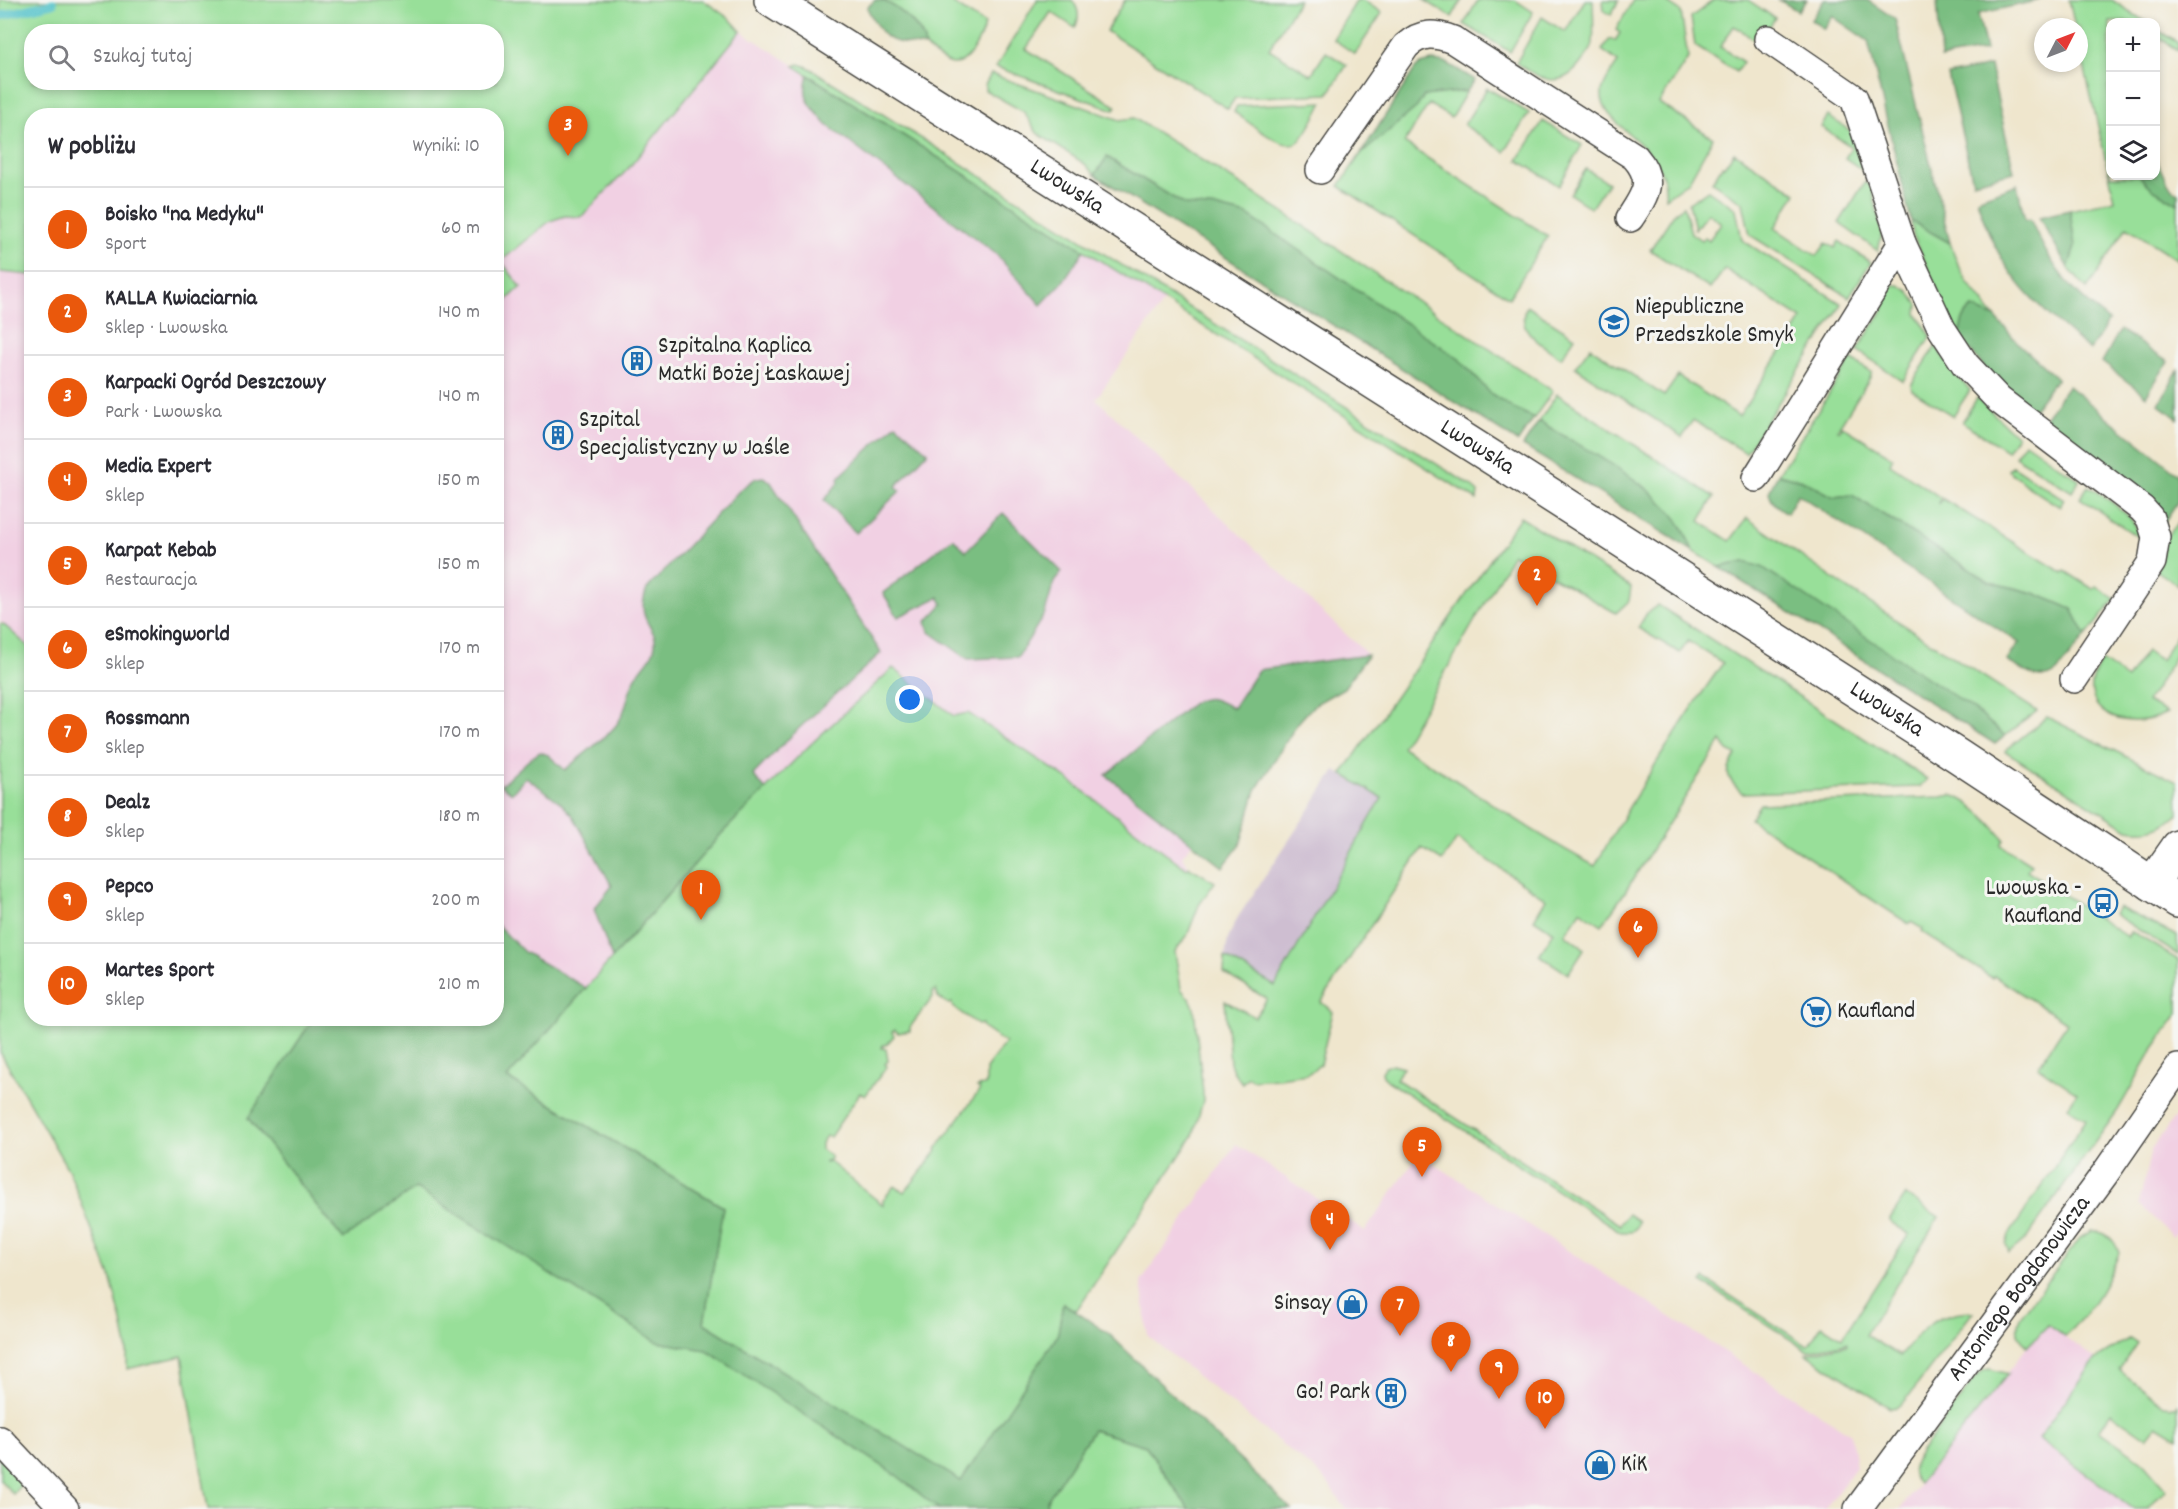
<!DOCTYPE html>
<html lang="pl">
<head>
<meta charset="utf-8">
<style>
  :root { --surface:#fff; --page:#f2f2f3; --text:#2b2b33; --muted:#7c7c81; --line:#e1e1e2; --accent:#ea580c }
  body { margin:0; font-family:Dekko,sans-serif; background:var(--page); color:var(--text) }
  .controls { position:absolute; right:18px; top:18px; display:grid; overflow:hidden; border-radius:12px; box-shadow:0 3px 9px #0003 }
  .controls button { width:54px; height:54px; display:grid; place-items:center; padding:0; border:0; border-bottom:2px solid var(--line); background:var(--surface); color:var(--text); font:30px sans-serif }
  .compass { position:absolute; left:2034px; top:18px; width:54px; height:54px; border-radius:50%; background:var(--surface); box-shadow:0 3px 9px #0003; rotate:48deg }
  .you { position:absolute; left:910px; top:700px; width:21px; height:21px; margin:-15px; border:4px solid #fff; border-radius:50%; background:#1a73e8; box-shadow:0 0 0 9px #1a73e833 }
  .badge { display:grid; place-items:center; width:39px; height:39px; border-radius:50%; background:var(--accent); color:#fff; font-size:20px; font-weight:700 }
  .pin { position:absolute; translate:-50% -50px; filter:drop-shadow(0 2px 3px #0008) }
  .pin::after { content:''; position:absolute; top:32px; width:21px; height:18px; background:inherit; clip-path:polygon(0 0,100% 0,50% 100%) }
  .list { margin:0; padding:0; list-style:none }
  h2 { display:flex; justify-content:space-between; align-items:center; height:78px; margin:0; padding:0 24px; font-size:26px }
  h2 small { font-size:20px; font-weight:400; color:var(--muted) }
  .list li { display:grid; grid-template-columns:39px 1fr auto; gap:18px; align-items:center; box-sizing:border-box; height:84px; padding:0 24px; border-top:2px solid var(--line) }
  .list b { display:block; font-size:22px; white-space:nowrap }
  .list p { margin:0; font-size:20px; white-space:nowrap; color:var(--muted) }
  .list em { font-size:20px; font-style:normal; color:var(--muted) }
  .icon { flex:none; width:33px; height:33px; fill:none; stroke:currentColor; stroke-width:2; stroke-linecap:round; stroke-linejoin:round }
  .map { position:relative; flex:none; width:2178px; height:1509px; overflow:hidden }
  .search { position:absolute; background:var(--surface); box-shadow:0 3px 9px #0003; left:24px; top:24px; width:480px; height:66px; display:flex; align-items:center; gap:15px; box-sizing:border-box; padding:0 21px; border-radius:24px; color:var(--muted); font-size:22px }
  .panel { position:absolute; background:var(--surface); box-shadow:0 3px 9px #0003; left:24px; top:108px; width:480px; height:918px; border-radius:24px }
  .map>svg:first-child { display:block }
</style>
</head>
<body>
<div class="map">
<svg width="2178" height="1509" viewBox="0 0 2178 1509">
  <rect width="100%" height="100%" fill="#f6f6f2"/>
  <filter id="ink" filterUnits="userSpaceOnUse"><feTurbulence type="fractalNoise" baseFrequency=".0167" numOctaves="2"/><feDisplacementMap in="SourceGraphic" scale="12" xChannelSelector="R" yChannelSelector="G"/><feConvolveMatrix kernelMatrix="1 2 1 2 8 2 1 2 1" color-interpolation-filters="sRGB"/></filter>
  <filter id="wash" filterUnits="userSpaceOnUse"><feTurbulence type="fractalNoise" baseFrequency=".008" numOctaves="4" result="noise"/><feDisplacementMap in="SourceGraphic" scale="24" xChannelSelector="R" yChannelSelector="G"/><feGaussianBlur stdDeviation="1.35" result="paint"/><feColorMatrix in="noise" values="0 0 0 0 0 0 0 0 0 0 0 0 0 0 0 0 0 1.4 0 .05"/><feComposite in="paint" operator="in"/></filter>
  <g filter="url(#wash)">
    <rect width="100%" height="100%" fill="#efe6cd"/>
    <path fill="#f1d0e3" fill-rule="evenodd" d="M0 0H692L1164 301 1096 399 1368 655 1258 670 1204 755 1192 844 1182 856 1188 866V869L1065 777 969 713 812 743 722 833 507 1078 496 1018V116H32L31 649 0 621ZM32 32H496V82H32Z
      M2178 1113V1230L2173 1237 2139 1204 2151 1149Z
      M1236 1144 1365 1231 1419 1154 1851 1434 1856 1467 1825 1509H1346L1324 1478 1148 1336 1141 1282Z
      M2048 1325 2096 1359 2038 1438 2134 1509H1900L2027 1347Z"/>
    <path fill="#cebed1" d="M1335 771 1382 798 1275 986 1225 957 1228 938 1238 917Z"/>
    <path fill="#98df99" stroke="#628562" stroke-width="1.5" fill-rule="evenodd" d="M0 0H703L730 19 741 31 627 170 581 217 565 216 550 221 501 261 521 287 497 309 496 116H32L31 275 0 272ZM32 32H496V82H32Z
      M881 0H953L952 3 985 24C981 37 967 70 949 63 940 60 932 52 925 47 924 27 898 7 881 0Z
      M1037 0H1072C1079 9 1080 17 1075 28L1051 12 1026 49 1116 106 1114 110 996 67Z
      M1125 0H1299L1269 49 1311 75 1326 52 1347 65 1328 94 1235 98 1228 109 1106 31Z
      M1357 0H1363L1382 13 1355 54 1333 39Z
      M1424 0H1462L1452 17Z
      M1478 0H1515L1533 12 1510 52 1464 24Z
      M1585 0H1593C1593 10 1595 39 1592 47 1590 53 1584 58 1581 63 1560 91 1540 79 1516 63L1542 17 1565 32Z
      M1603 0H1619L1611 15 1604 11Z
      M1633 0H1663L1681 12 1688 58 1659 103 1713 138 1689 181 1665 198C1671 144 1597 128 1602 91 1604 81 1612 71 1618 62L1602 50 1610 39 1615 41 1620 33 1616 30Z
      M1714 0H1748L1775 18 1759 43 1734 26 1720 47 1743 62 1736 72 1695 46 1691 17Z
      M2069 0H2112L2146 22H2110V81L2108 87 2110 101V176H2139L2153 189 2178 204V260L2127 227 2087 289 2068 268 2075 247 2070 210 2115 200 2079 44V27H2075Z
      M2156 29 2178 43V51L2156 35Z
      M799 64 808 67 1470 485 1478 492 1477 500 794 66Z
      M991 74 1120 120 1134 118 1240 184 1553 391 1534 418 1513 408 1490 393 1459 359 1247 215 1218 208 1185 205 1107 157 1095 175 1085 164 1037 133 1024 112 985 90V85Z
      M1487 88 1529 113 1505 152 1464 125Z
      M1467 91 1451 118 1429 104 1404 143 1548 236 1509 298 1339 186 1360 155 1416 107 1424 95Z
      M1323 102C1318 112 1306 136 1298 142 1283 153 1247 120 1234 112L1237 106Z
      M1828 116 1855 134 1870 175 1845 158 1852 147 1821 127Z
      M1543 121 1582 145 1559 186 1518 160Z
      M1734 152 1796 193 1775 228 1817 256 1826 243 1835 248 1839 241 1871 262 1849 297 1750 235 1743 203 1712 182 1722 166 1724 167Z
      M1586 169 1608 183 1591 208 1570 194Z
      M1865 182 1872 188 1882 234 1878 251 1839 223Z
      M1708 190 1736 209 1742 240 1842 304 1746 453 1693 420 1682 437 1575 367 1590 347 1664 396 1678 376 1739 416 1802 319 1725 269 1710 289 1650 250 1675 212 1684 206 1691 233 1701 240 1705 237 1709 240 1721 223 1708 213 1695 229 1689 203Z
      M1911 221 1950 243 1958 264 1968 283 1995 317 1973 308C1962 314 1961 327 1959 338L1913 235Z
      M1894 285H1899L1909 291 1918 305 1917 314 1931 336 1903 381 1857 350 1885 307 1877 302 1890 287Z
      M1527 306 1575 337 1561 358C1544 346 1513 330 1527 306Z
      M1936 346 1957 376 1970 390 1953 416 1912 390 1911 385Z
      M1851 359 1871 372V376L1837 430H1840L1842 426 1893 457 1890 464 1941 498 1938 503 1939 504 1943 499 2063 573 2065 571 2093 589 2096 586 2115 599 2086 636 2072 609 2034 593 1990 582 1852 495 1834 497 1802 480 1778 474Z
      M1557 394 1714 497 1700 521 1730 541 1747 518 1848 589 2037 711 2005 736 1975 710 1744 562 1719 567 1693 551 1683 528 1647 488 1539 421Z
      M1977 398 2017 436 2007 451 1962 422Z
      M2025 442 2079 480 2072 492 2015 456Z
      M2012 466 2064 499 2060 507 2027 486 2008 470Z
      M2088 486C2109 501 2134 513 2141 539L2080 498Z
      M1520 517 1631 587 1629 601 1616 613 1513 554 1402 747C1467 785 1528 831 1595 866 1634 796 1677 728 1723 663L1688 641 1680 653 1638 628 1647 613 1658 605 1927 779 1920 787 1742 793C1726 778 1724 774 1736 755L1728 751 1721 741 1623 895 1602 925 1581 911 1565 934 1584 949 1568 974 1539 955 1554 932 1534 919 1546 899 1457 839 1442 861 1422 848 1321 1002 1333 1012 1320 1064 1314 1070 1307 1074 1278 1078 1252 1080 1248 1077 1242 1083 1233 1071 1230 1063 1225 1001 1255 1017 1267 999 1224 973 1225 957 1275 986 1382 798 1342 774Z
      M2178 522V585L2157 571 2166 537Z
      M0 624H3L31 649 32 1018 313 1019 248 1118 343 1239 416 1187 657 1342 706 1349 895 1474 939 1509H208L182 1356 127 1369V1347L122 1322 110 1276 69 1171 0 1052Z
      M2178 633V652L2147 702 2167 713C2125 734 2070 712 2101 661L2127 679 2146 651 2161 660Z
      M893 668 954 716 968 713 1065 777 1187 869 1188 866 1215 882 1199 905 1187 936 1175 951 1181 989 1192 1002 1194 1008 1203 1092V1101L1193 1136 1076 1311 1063 1303 1058 1333 1054 1341 961 1482 704 1323 723 1207 507 1078 722 833 812 743ZM936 990 938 997 948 1004 952 1003V1006L978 1025 982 1024 983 1028 1005 1043 986 1069V1084L977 1088 980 1090 936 1149 937 1151 905 1192 894 1186 883 1200V1205L830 1162 825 1163V1161L829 1160 831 1157 821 1149V1143L826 1136 830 1137 860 1093 865 1096 887 1066 885 1064 888 1061 886 1049 882 1048 883 1045H886L894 1036 892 1032 895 1030 898 1033 910 1031V1027L933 997V991Z
      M2047 717 2177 782 2178 814C2164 828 2147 833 2128 829L2005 751Z
      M1952 795C1973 802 1990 823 2004 839L2001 845 2031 864 2027 870 2127 937 2131 931 2178 960V1014L2152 1051 2118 1110 2088 1152 2027 1238 2009 1253 2006 1245 2009 1235 2086 1120 2068 1107 2077 1093 2038 1067 2067 1023 1994 976 1992 978 1922 932 1923 929 1911 922 1909 924 1750 819 1760 804 1941 797Z
      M2118 907 2177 936 2178 955 2114 914Z
      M1392 1064 1403 1067 1396 1079 1620 1225 1628 1214 1638 1221 1637 1227 1631 1232H1621L1388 1081 1383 1076 1382 1072 1385 1067Z
      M1906 1195 1939 1217 1865 1335 1900 1356C1920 1331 1939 1309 1973 1312L1905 1401 1897 1407 1890 1408 1806 1354 1847 1345V1343L1808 1351 1702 1282 1705 1279 1806 1345H1809L1822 1325 1842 1338 1909 1234 1889 1221Z
      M2091 1231C2107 1232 2114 1238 2119 1253 2107 1284 2090 1314 2064 1336L2048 1325 2027 1347C2018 1337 2015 1330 2020 1317L2080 1238Z
      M2130 1338 2137 1343 2119 1370 2164 1405 2176 1406 2178 1404V1438L2157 1425 2147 1438 2111 1413 2099 1431 2141 1460 2166 1489 2148 1509H2134L2038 1438 2096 1359Z
      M1990 1369 2008 1374 1919 1484C1912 1477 1910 1470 1915 1460L1975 1378 1984 1370Z
      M1093 1430 1146 1446 1189 1509H1048L1046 1502Z
      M0 1457 23 1482 13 1494 0 1480Z"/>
    <path fill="#7abe81" stroke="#527456" stroke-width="1.5" d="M875 0C894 0 924 29 925 47 886 40 886 44 867 8Z
      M1779 0H1807L1798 11Z
      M1824 0H1867L1895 19 1950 243 1911 221 1868 41 1832 16 1824 29 1811 20Z
      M1937 0H2040L1978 14 1986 50 1941 58Z
      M1432 61 1447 63 1475 80 1467 91 1424 96 1417 107 1360 155 1415 69 1421 64Z
      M1990 66 2014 172 1973 182 1948 75Z
      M808 75 1084 250 1062 283 1041 305 996 254 827 125C812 107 800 99 808 75Z
      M1107 157 1185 205 1218 208 1247 215 1459 359 1490 393 1513 408 1534 418 1518 442 1095 175Z
      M2156 159 2167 183 2178 193V204L2153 189 2139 176H2156Z
      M2017 184 2025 220 2030 219C2052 269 2067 287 2109 321L2090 350C2033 303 1998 273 1977 199Z
      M2070 210 2075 247 2068 268 2039 217Z
      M1973 308 1995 317 2020 345 2057 378 2031 413 2011 398 1959 338C1961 327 1962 314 1973 308Z
      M2120 330 2168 362 2146 396 2102 362Z
      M2178 370V419L2159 404Z
      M2068 386 2178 474V501L2163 524 2042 422Z
      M1539 421C1581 447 1642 477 1673 514 1683 525 1687 538 1693 551L1523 446Z
      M896 424 928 452 896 486 900 491 856 533 824 500 839 482 838 478Z
      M1778 474 1802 480 1834 497 1852 495 1990 582 2034 593 2072 609 2086 636 2057 672C2040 685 2023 670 2007 661L2019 643 1798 494 1787 513C1778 507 1771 503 1769 492Z
      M763 477 770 481 881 653 796 731 753 775 766 790 722 833 612 958 594 909 612 886 573 816 561 803 526 777 512 793 501 785 531 758 540 752 548 755 565 770C578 758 608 737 617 724 627 711 627 695 634 681 639 669 654 658 655 645 658 626 634 622 647 589L740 490 756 478Z
      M1003 513 1062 572 1054 582 1045 613 1018 657 968 659 930 632 926 622 943 604 939 597 898 617 883 593 953 538 966 551Z
      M1744 562 1762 567 1975 710 2005 736 1995 744 1719 567Z
      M1368 655 1344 688 1314 705 1297 724 1256 790 1240 845 1223 867 1106 775 1193 703C1211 694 1216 700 1233 708L1258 670Z
      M497 925 524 952 586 988 507 1078 723 1207 704 1323 961 1481 1054 1341 1058 1333 1063 1303 1109 1334 1291 1509H1189L1146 1446 1093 1430 1046 1502 1048 1509H939L895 1474 706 1350 657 1342 416 1188 343 1239 248 1118 313 1019 496 1018Z"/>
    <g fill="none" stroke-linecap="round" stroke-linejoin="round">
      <path stroke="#55c3ca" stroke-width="9" d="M0 16 53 3"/>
    </g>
  </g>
  <g filter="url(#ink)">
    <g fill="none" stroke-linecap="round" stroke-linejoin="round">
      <g stroke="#484743" stroke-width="30">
        <g id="minor">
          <path d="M1768 39 1854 98 1902 243 1942 329 1965 364 1999 400 2142 509 2150 518 2156 537 2152 562 2074 679"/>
          <path d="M1320 170 1406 46C1421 32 1435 33 1453 40L1635 157C1656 181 1645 195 1630 218"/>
          <path d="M1756 478 1902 243"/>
          <path d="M0 1440 65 1509"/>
          <path id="s1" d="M1858 1509 2104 1175 2178 1068"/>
        </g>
      </g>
      <g stroke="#484743" stroke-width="36">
        <path id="tertiary" d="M2152 884 2178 847"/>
      </g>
      <g stroke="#484743" stroke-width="36">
        <g id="primary">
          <path id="s2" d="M771 0 1518 474 1958 756 2178 901"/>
        </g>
      </g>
      <use href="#minor" stroke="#fff" stroke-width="27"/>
      <use href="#tertiary" stroke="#fff" stroke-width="33"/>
      <use href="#primary" stroke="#fff" stroke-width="33"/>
    </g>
  </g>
  <defs>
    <g id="school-ring" transform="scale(1.5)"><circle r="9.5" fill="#f6f6f2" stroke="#1f6fb2" stroke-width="1.5"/><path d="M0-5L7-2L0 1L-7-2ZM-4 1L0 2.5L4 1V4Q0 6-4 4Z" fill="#1f6fb2"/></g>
    <g id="building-ring" transform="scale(1.5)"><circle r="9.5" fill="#f6f6f2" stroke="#1f6fb2" stroke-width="1.5"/><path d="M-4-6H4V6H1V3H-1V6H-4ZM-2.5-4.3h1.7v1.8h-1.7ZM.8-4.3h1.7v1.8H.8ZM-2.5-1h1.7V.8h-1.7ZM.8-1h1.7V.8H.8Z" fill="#1f6fb2"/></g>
    <g id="bus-ring" transform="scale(1.5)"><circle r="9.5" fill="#f6f6f2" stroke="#1f6fb2" stroke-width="1.5"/><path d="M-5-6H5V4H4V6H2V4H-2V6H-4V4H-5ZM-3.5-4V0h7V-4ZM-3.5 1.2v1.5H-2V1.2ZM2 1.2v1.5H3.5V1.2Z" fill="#1f6fb2"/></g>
    <g id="supermarket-ring" transform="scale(1.5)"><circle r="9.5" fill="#f6f6f2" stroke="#1f6fb2" stroke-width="1.5"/><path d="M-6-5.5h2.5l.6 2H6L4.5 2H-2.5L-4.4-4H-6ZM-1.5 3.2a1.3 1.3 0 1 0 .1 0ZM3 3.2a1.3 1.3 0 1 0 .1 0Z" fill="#1f6fb2"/></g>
    <g id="shop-ring" transform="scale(1.5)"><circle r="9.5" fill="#f6f6f2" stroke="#1f6fb2" stroke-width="1.5"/><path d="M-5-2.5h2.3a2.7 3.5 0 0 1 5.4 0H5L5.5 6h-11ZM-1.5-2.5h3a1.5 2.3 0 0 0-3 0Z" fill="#1f6fb2"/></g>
  </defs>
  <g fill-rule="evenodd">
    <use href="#school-ring" x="1614" y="322"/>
    <use href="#building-ring" x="637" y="361"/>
    <use href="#building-ring" x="558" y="435"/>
    <use href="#bus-ring" x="2103" y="903"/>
    <use href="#supermarket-ring" x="1816" y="1012"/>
    <use href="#shop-ring" x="1352" y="1304"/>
    <use href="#building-ring" x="1391" y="1393"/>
    <use href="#shop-ring" x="1600" y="1465"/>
  </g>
  <g text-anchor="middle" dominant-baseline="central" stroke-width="6" stroke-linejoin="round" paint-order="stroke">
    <g font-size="24" fill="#2b2b2b" stroke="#f6f6f2">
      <text stroke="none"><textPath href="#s2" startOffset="350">Lwowska</textPath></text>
      <text stroke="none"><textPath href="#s2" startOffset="836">Lwowska</textPath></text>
      <text stroke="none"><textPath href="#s2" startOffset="1322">Lwowska</textPath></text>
      <text stroke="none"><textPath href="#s1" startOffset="273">Antoniego Bogdanowicza</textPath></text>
    </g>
    <g font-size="24" fill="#2b2b2b" stroke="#f6f6f2" text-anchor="start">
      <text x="1635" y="308">Niepubliczne<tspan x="1635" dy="28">Przedszkole Smyk</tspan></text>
      <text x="658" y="347">Szpitalna Kaplica<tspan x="658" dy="28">Matki Bożej Łaskawej</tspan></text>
      <text x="579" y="421">Szpital<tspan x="579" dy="28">Specjalistyczny w Jaśle</tspan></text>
      <text x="2082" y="889" text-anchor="end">Lwowska -<tspan x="2082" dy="28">Kaufland</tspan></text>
      <text x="1837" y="1012">Kaufland</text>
      <text x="1331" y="1304" text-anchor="end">Sinsay</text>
      <text x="1370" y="1393" text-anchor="end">Go! Park</text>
      <text x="1621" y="1465">KiK</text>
    </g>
  </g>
</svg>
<div class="controls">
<button>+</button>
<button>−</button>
<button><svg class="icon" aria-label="layers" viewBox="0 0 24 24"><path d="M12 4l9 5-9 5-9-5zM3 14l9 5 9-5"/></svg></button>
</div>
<svg class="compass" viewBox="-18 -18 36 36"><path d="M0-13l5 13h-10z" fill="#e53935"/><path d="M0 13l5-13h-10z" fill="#7c7c81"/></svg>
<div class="you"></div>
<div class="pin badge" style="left:701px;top:920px">1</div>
<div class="pin badge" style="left:1537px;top:606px">2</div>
<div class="pin badge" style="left:568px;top:156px">3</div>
<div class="pin badge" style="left:1330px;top:1250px">4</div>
<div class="pin badge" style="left:1422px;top:1177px">5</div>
<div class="pin badge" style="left:1638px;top:958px">6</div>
<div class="pin badge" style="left:1400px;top:1336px">7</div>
<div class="pin badge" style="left:1451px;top:1372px">8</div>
<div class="pin badge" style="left:1499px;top:1399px">9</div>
<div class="pin badge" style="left:1545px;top:1429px">10</div>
<div class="search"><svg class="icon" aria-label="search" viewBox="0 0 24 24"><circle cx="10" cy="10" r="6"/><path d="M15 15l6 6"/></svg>Szukaj tutaj</div>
<section class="panel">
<h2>W pobliżu<small>Wyniki: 10</small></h2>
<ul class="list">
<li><span class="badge">1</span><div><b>Boisko &quot;na Medyku&quot;</b><p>Sport</p></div><em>60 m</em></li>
<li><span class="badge">2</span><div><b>KALLA Kwiaciarnia</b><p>Sklep · Lwowska</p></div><em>140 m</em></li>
<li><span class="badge">3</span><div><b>Karpacki Ogród Deszczowy</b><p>Park · Lwowska</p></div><em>140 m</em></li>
<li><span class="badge">4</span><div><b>Media Expert</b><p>Sklep</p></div><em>150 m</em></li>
<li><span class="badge">5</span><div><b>Karpat Kebab</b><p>Restauracja</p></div><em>150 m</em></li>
<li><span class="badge">6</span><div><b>eSmokingworld</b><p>Sklep</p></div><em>170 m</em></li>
<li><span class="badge">7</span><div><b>Rossmann</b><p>Sklep</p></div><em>170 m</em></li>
<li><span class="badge">8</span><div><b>Dealz</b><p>Sklep</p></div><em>180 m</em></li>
<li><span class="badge">9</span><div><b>Pepco</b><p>Sklep</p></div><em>200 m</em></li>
<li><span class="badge">10</span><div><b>Martes Sport</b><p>Sklep</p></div><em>210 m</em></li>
</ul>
</section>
</div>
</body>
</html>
